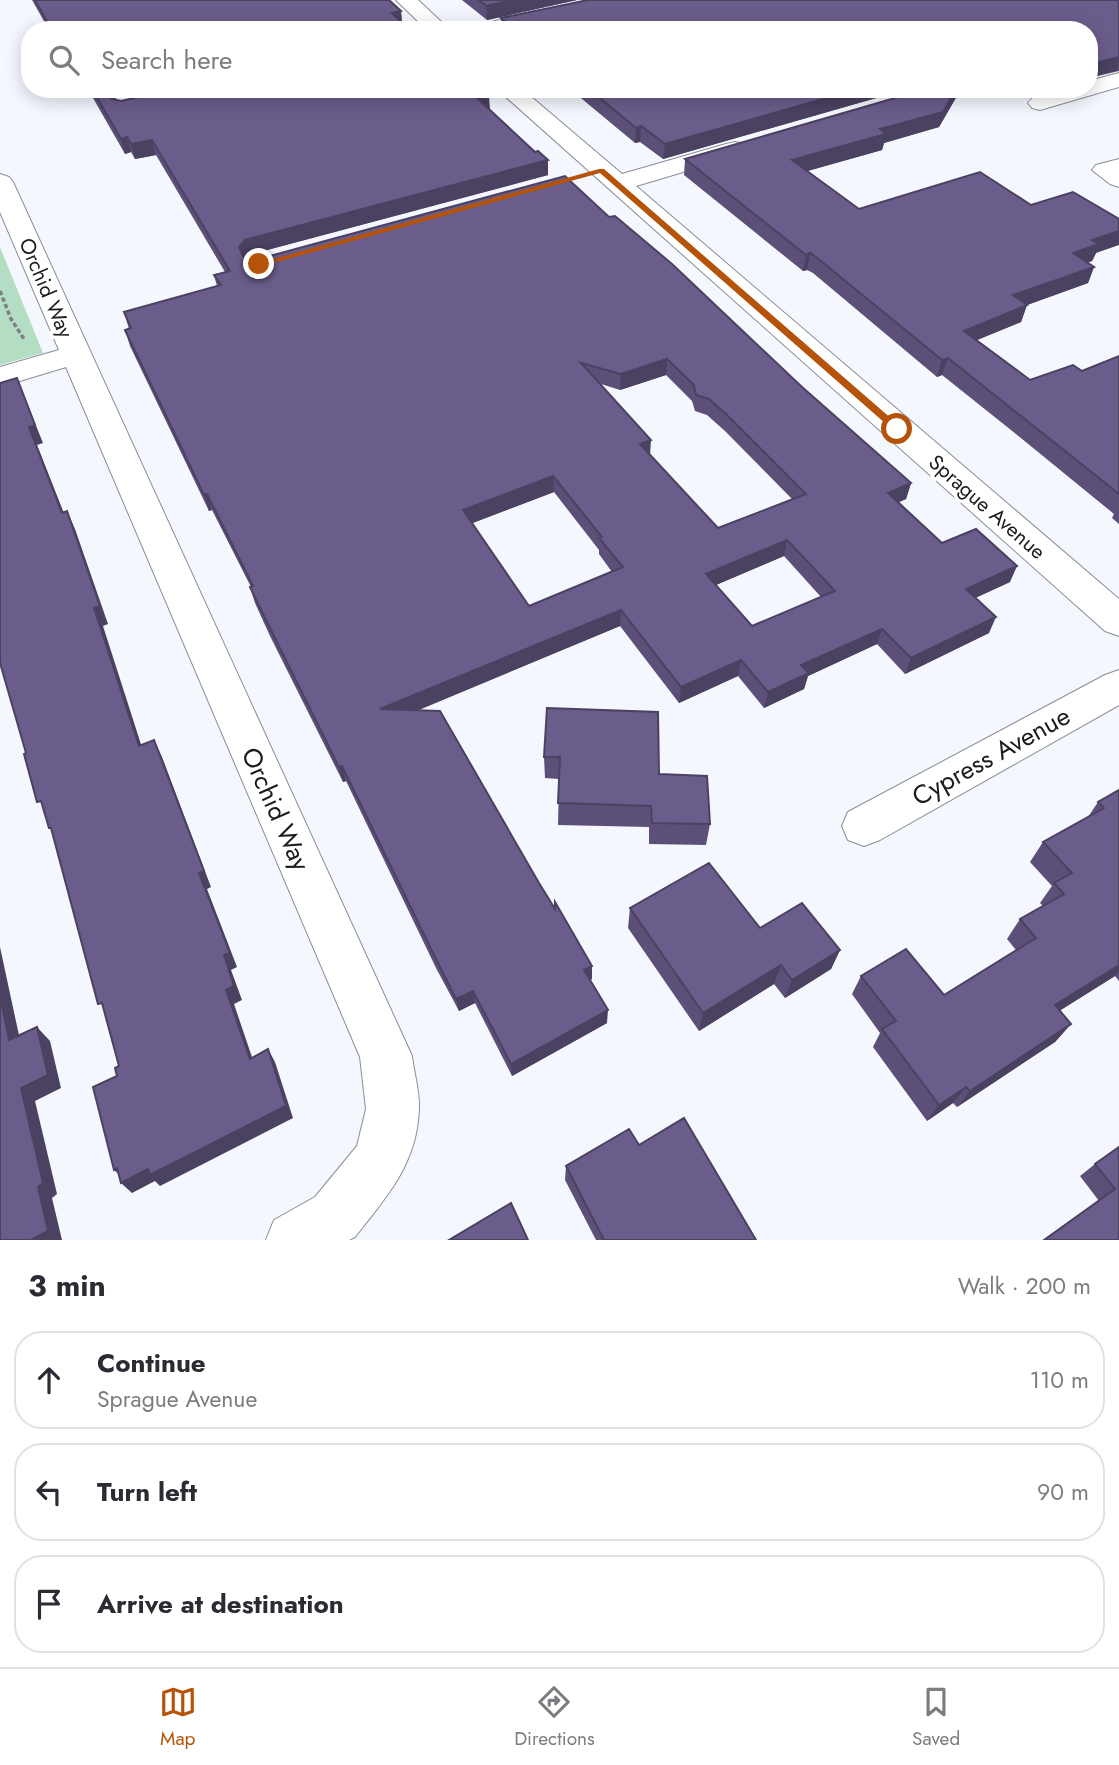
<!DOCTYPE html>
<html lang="en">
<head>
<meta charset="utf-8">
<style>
  :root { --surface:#fff; --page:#f2f2f3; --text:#2b2b33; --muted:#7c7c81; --line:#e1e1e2; --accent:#b45309 }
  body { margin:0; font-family:Jost,sans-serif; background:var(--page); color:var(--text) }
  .stop { position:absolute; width:21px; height:21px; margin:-16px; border:5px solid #b45309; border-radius:50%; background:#fff }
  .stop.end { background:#b45309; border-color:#fff; box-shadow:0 2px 7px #0008 }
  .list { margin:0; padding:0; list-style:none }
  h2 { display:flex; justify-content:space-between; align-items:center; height:91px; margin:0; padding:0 28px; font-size:30px }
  h2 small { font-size:23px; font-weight:400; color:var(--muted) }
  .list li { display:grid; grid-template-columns:46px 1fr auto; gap:21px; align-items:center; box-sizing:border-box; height:98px; margin:0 14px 14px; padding:0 14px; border:2px solid var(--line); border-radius:28px }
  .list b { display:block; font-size:26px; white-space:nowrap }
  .list p { margin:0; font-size:23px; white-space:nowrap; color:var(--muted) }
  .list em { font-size:23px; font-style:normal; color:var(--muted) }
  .icon { flex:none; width:38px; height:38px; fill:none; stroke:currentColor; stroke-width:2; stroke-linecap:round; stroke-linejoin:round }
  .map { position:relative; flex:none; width:1119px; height:1240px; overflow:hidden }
  .search { position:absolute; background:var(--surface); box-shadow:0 4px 18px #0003; left:21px; right:21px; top:21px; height:77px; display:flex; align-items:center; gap:18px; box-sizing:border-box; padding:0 24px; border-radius:28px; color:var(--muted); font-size:26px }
  .sheet { height:427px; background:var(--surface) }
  nav { display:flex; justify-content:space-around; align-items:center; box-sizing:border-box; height:98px; border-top:2px solid var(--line); background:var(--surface); font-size:19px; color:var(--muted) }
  nav a { display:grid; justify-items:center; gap:4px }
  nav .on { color:var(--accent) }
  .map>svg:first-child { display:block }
</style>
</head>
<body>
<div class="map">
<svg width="1119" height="1240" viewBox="0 0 1119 1240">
  <rect width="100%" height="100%" fill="#f4f7fe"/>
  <path fill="#b4dec3" d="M0 247 43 353 0 365Z"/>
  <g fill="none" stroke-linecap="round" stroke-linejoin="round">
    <g stroke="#888d97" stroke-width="2">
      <path id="minor" d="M396 0H418L450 30H427Z
        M589 0H627L624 4 510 30H470L473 26Z
        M1119 73V87L1040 110 1032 108 1028 103C1039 87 1072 89 1089 89V81Z
        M497 89H522L622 174 726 144 735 142 744 144 747 149 744 154 636 186 1119 599V636L1105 631Z
        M1119 159V187L1110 184 1092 170 1096 165Z
        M0 174 9 177 13 182 412 1056C414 1073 420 1093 419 1109 417 1164 387 1196 355 1237L349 1240H266L274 1220 315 1197 357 1146 366 1109 360 1057 66 367 0 387V367L59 350 0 212Z
        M1119 670V705L880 840 864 846 848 840 842 826 848 812 1105 675Z"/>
    </g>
    <path stroke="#7e8086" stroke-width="3.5" stroke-dasharray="4.5 2.5" stroke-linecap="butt" d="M0 291 11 319 24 339"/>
    <use href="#minor" fill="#fff" fill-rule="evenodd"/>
  </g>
  <path fill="#5c5078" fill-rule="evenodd" d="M32 0H389L401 11 402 22 410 30H49Z
    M462 0H577L487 20Z
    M1119 0V71L1089 78V30H501V18Z
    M82 89H157L116 98 115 100 121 101 490 110 535 152 548 160V175L248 255 247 257 255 259 609 217 911 483 906 499 899 502 942 543 1010 582 975 598 989 633 905 674 877 644 808 676 804 689 764 708 738 676 679 703 620 626 417 710 539 883 555 909 592 966V979L590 980 607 1023 512 1076 475 1003 459 1011 436 968 346 781 343 782 270 636 255 603 250 587H251L212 510 209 511 130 346 125 330 129 329 124 312 217 286 214 275 225 272 156 155 135 159 131 152 125 154 89 91 84 92ZM666 375 692 401 695 411 707 415 725 431 792 499 718 528 650 455 601 384 620 390ZM554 492 599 550V554L612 572 529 606 472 523ZM784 556 821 597 752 626 716 585Z
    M570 89H961L939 127 884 143 882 150 807 171 859 209 1096 253 1092 261 1088 262 1094 267 1088 283 1027 305 1021 322 976 340 1030 380 1082 371 1119 356V524L1112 518 1114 514 1016 434 942 375 937 377 813 273 807 270 803 271 684 175 685 159 921 91 904 90 663 159 640 142 635 143Z
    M1019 89H1051L1031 96Z
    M547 708 659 774 710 824 706 845 649 844V827L558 825 559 779 545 778 544 757Z
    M1119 790V981L1115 976 1059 1011 1071 1024 1055 1042 957 1107 953 1103 927 1121 873 1047 880 1033 852 994 861 976 944 995 1016 950 1007 939 1020 919 1043 906 1040 903 1052 886 1030 862 1043 842 1088 817 1098 802Z
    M630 908 760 928 840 950 831 969 785 998 774 984 699 1031 628 928Z
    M639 1145 756 1240H596L565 1180 566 1166Z
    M1119 1147V1240L1099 1201 1080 1176 1095 1164Z"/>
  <path fill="#4b4161" d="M512 0H577L487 20 486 6Z
    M401 11 402 25 392 13Z
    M1119 57 1118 70 1089 78 1094 63Z
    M108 89H157L116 98 110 106 106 91Z
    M858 89H905L904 90 663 159 665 144Z
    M956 89H961L939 127 884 143 882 150 790 176 792 160 880 129Z
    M1033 89H1051L1031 96Z
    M489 95 490 110 477 98Z
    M641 126 640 142 635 143 636 128Z
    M127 137 131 152 125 154 121 139Z
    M152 140 156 155 135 159 131 144Z
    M548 160V175L248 255 243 263 239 247 245 240Z
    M1119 231V245L1096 253 1092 261 1066 270 1073 253 1092 240Z
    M810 253 807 270 803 271 806 255Z
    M1094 267 1088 283 1027 305 1021 322 958 348 964 331 1013 295Z
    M948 358 942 375 937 377 942 360Z
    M667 359 666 375 620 390 621 374Z
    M17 378 43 443 37 445 71 531 62 513 29 427Z
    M651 440 650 456 640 444Z
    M553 476 554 492 465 526 463 510Z
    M911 483 906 499 883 509 888 493Z
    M207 494 212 510 209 511 204 495Z
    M67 511 75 529 108 624 103 626 147 763 139 746 94 608Z
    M787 540 784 556 704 590 706 574Z
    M1017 566 1010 582 960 605 966 589Z
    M621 610 620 626 383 725 380 709Z
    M996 617 989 633 905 674 911 658Z
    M882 629 877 644 808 676 804 689 764 708 768 692 801 665Z
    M741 660 738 676 679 703 681 687Z
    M154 740 162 757 211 887 207 889 237 967 231 970 242 1000 234 1004 257 1072 250 1059 226 990 224 955 199 873Z
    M342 766 346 781 343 782 339 767Z
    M0 947 23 1054 9 1040 0 996Z
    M840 950 831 969 785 998 792 980Z
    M781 965 774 984 699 1031 703 1013Z
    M1119 965V972L1115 976 1040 1023 1055 1005Z
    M592 966V979L584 983V970Z
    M473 991 475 1003 459 1011 456 999Z
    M608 1010 607 1023 512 1076 511 1064Z
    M1071 1024 1055 1042 957 1107 970 1091Z
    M37 1027 50 1041 61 1088 35 1101 57 1194 52 1198 62 1240H31L38 1187 21 1088Z
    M268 1049 275 1062 293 1118 160 1186 155 1181 132 1193 121 1183 125 1180 114 1170 117 1168 148 1169Z
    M966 1087 953 1103 927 1121 939 1105Z"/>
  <path fill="#6b5d8b" stroke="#4b4161" stroke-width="2" fill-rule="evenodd" d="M35 0H389L401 11 392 13 410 30H52Z
    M479 0H512L486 6Z
    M588 0H1119V57L1094 63 1092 71H1089V30H515L501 18Z
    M92 89H108L106 91 112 99 121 101 175 89H482L489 95 477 98 535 152 538 151 548 160 245 240 239 247 243 256 255 259 266 257 565 176 609 217 615 216 672 264 802 387 911 483 888 493 942 543 976 529 1017 566 966 589 996 617 911 658 882 629 801 665 809 673 768 692 741 660 681 687 621 610 380 709 440 711 539 883 555 909V902L592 966 584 970 608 1010 511 1064 473 991 456 999 434 955 342 766 339 767 266 620 250 587 253 586 207 494 204 495 125 330 131 328 124 312 221 285 214 275 230 271 152 140 131 144 127 137 121 139ZM667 359 694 385 696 395 709 399 727 415 806 494 718 528 640 444 651 440 581 363 621 374ZM553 476 602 537 599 538 623 567 529 606 463 510ZM787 540 835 591 752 626 706 574Z
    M589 89H858L665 144 641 126 636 128Z
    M926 89H956L943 112 880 129 886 134 792 160 859 209 980 172 1031 205 1073 192 1119 219V231L1092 240 1099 244 1073 253 1094 267 1013 295 1027 305 964 331 1030 380 1073 365 1082 371 1119 356V494L948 358 942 360 816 257 810 253 806 255 685 159Z
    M17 378 35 425 29 427 62 513 67 511 100 606 94 608 139 746 154 740 204 871 199 873 230 953 224 955 234 986 226 990 250 1059 268 1049 286 1106 150 1175 148 1169 121 1183 117 1168 114 1170 93 1087 117 1076 115 1068 119 1066 102 1003 98 1004 51 828H49L41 801 37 802 24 754 26 753 0 663V383Z
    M547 708 658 712 659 774 707 776 710 824 652 823 651 806 558 803 560 757H544Z
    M1119 790V965L1055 1005 1071 1024 970 1091 966 1087 939 1105 882 1029 896 1021 861 976 906 949 944 995 1036 938 1020 919 1064 894 1054 883 1072 873 1043 842 1104 808 1098 802Z
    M709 863 760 928 802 903 840 950 792 980 781 965 703 1013 630 908Z
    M0 996 9 1040 37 1027 48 1075 21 1088 43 1183 38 1187 48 1231 31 1240H0Z
    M684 1118 756 1240H604L566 1166 629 1129 639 1145Z
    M1119 1147V1240H1044L1115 1189 1095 1164Z
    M511 1203 528 1240H449Z"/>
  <path fill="#b45309" d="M599 169H604L901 427V431H894L600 173 262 266 255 264Z"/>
  <g text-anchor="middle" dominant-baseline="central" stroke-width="7" stroke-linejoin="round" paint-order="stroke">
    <g font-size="21" fill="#1a1c20" stroke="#fff">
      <text transform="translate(46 288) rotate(67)">Orchid Way</text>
      <text transform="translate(987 507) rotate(41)">Sprague Avenue</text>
    </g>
    <g font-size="26" fill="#1a1c20" stroke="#fff">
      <text transform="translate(991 756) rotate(-29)">Cypress Avenue</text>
      <text transform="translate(276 809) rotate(66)">Orchid Way</text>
    </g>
  </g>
</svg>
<div class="stop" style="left:897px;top:429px"></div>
<div class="stop end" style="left:259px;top:264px"></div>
<div class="search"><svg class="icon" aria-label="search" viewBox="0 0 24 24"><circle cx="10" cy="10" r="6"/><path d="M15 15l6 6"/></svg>Search here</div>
</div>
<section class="sheet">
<h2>3 min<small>Walk · 200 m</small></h2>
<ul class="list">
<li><svg class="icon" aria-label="ahead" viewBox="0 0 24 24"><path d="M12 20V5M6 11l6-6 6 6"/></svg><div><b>Continue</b><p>Sprague Avenue</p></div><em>110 m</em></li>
<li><svg class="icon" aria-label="left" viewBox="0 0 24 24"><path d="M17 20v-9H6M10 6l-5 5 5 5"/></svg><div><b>Turn left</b></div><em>90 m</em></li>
<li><svg class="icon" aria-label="arrive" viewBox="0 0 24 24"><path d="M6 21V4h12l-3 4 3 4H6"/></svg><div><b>Arrive at destination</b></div></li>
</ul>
</section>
<nav>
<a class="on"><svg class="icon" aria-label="map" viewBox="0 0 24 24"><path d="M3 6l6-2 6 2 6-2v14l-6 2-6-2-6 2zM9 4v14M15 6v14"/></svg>Map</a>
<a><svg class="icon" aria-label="directions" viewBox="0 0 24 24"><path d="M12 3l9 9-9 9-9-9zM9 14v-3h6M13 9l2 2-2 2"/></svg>Directions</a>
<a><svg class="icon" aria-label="saved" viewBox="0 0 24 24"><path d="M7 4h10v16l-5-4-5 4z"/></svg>Saved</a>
</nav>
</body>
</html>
